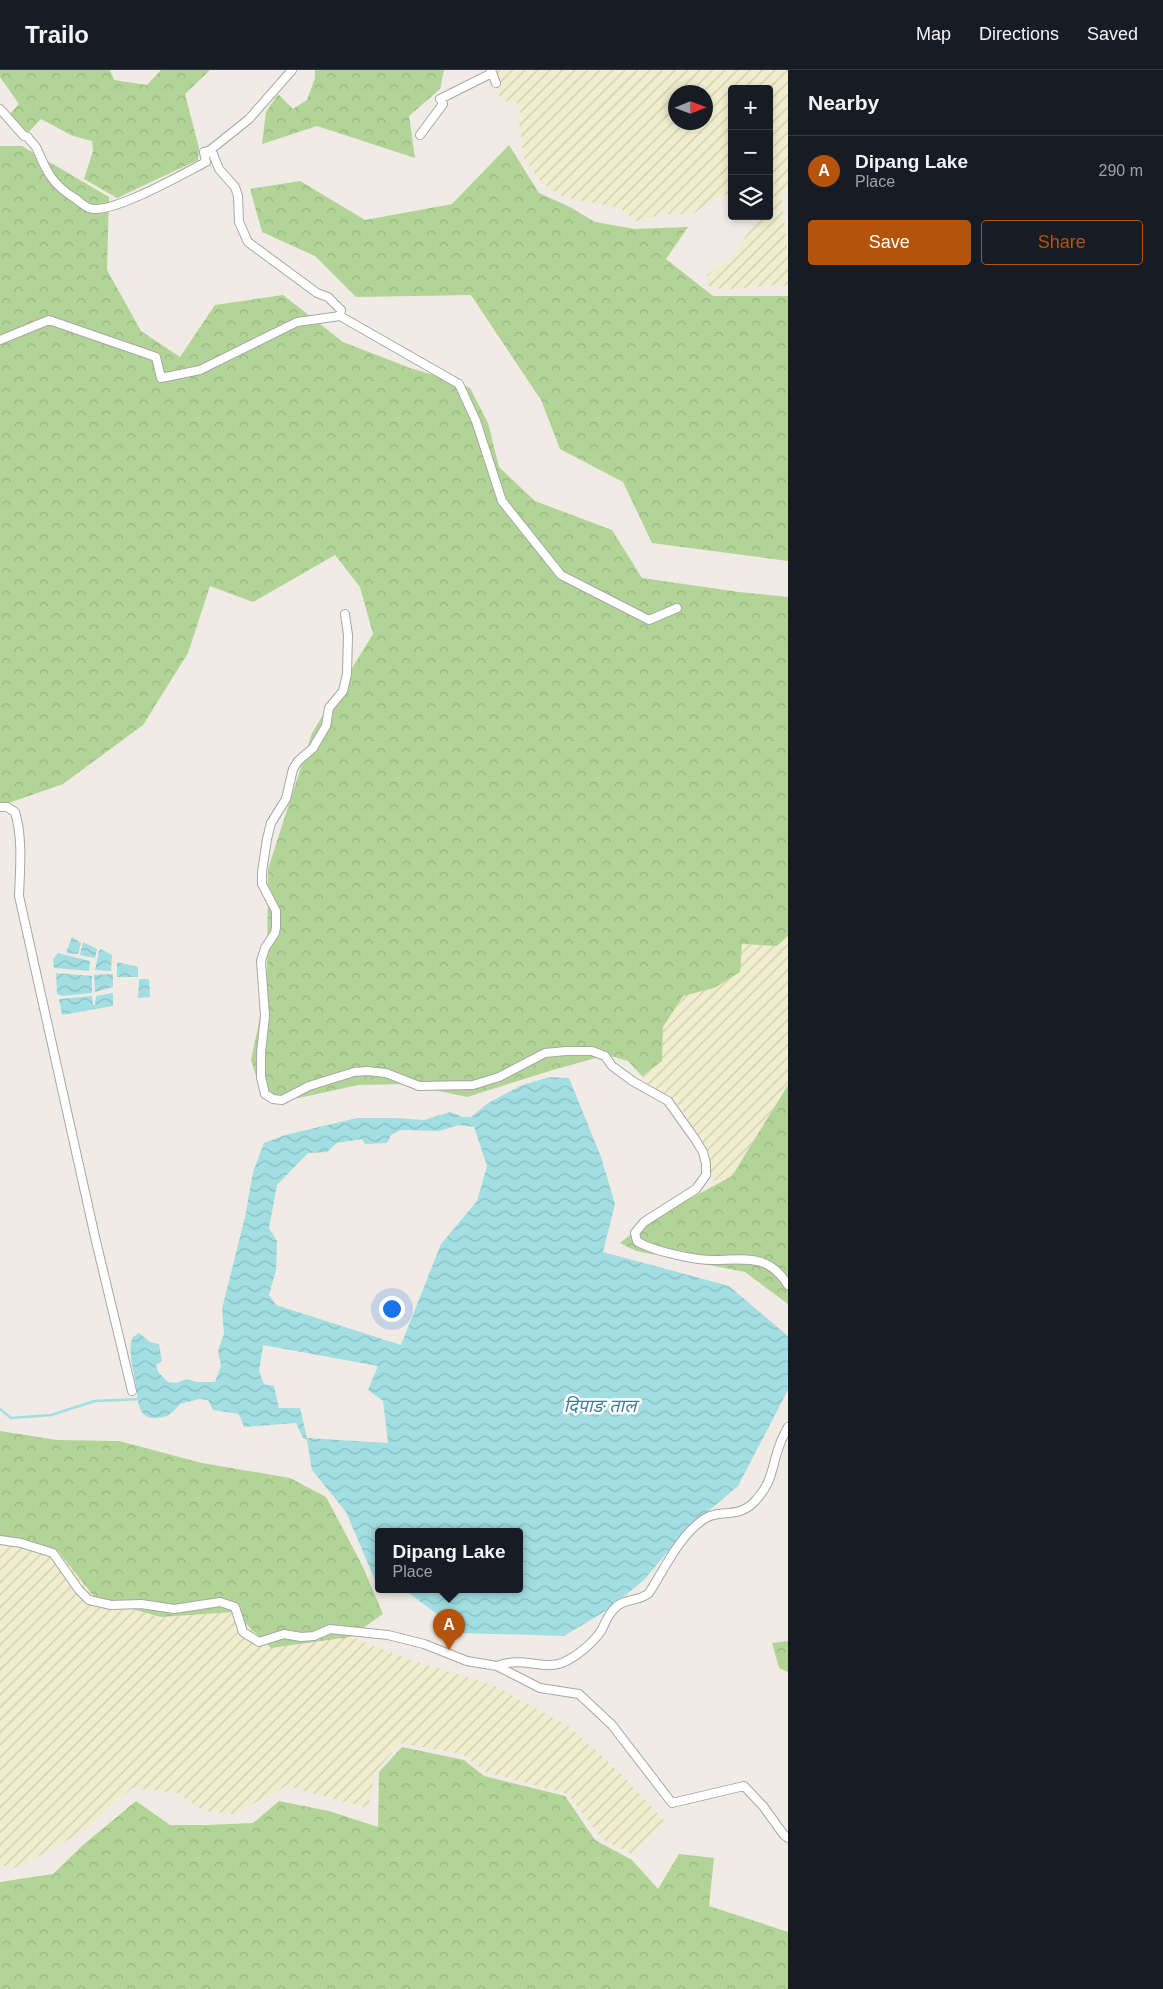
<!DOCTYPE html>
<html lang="en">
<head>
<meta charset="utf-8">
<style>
  :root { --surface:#171b24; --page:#20242c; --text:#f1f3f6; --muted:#9ea1a6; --line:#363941; --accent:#b45309 }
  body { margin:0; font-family:Arial,"Noto Sans Devanagari",sans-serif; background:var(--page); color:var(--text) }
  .controls { position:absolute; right:15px; top:15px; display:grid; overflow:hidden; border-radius:5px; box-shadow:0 2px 8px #0003 }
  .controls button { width:45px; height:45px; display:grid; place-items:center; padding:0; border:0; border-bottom:1px solid var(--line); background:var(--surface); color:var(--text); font:25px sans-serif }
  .compass { position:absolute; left:668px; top:15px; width:45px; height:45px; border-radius:50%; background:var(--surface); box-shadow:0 2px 8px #0003; rotate:89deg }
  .you { position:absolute; left:391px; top:1238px; width:18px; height:18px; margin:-12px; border:4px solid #fff; border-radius:50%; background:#1a73e8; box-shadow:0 0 0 8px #1a73e833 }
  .badge { display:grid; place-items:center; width:32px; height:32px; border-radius:50%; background:var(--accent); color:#fff; font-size:16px; font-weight:700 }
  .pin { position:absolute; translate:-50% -41px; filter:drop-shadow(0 1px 2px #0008) }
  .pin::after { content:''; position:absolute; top:26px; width:18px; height:15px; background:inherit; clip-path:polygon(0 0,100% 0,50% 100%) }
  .popup { position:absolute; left:375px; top:1458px; width:148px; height:65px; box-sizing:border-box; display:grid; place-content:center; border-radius:5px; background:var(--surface); filter:drop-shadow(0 1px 4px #0005); font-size:16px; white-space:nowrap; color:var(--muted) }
  .popup b { font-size:19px; color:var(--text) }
  .popup::after { content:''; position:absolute; left:50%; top:100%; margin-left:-10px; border:10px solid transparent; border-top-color:var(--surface) }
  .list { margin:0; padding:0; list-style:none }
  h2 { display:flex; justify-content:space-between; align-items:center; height:65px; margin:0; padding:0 20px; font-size:21px }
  h2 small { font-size:16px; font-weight:400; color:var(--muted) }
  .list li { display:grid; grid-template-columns:32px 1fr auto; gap:15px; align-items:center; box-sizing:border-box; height:70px; padding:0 20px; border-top:1px solid var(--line) }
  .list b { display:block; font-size:19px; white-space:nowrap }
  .list p { margin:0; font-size:16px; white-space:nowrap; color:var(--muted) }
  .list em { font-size:16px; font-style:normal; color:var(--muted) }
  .actions { display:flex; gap:10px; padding:15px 20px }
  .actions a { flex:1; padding:11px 0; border:1px solid var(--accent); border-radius:5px; text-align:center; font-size:18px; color:var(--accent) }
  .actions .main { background:var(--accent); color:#fff }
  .icon { flex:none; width:28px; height:28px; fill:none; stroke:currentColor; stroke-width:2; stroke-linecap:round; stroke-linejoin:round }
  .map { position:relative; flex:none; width:788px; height:1919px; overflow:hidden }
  header { display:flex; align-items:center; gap:30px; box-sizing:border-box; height:70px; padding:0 25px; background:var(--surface); border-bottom:1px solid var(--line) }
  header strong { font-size:24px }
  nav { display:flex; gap:28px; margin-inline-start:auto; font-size:18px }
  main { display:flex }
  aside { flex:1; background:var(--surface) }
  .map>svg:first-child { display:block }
</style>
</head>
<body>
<header>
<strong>Trailo</strong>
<nav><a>Map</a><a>Directions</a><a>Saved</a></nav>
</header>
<main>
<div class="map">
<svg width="788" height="1919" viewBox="0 0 788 1919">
  <defs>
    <pattern id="farmland-furrows" width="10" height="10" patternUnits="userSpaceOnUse" patternTransform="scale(1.25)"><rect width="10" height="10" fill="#f1eecf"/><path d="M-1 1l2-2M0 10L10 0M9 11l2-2" fill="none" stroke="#ceccb1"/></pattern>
    <pattern id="forest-crowns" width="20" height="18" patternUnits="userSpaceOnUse" patternTransform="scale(1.25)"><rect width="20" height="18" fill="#b2d496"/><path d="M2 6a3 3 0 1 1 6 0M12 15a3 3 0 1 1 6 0" fill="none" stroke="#99b681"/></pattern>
    <pattern id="water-waves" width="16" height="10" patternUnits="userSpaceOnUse" patternTransform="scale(1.25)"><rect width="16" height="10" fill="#a2dee2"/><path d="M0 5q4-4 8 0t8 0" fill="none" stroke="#8bbec2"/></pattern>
  </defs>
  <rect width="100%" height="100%" fill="#f1ebe5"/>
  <path fill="url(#farmland-furrows)" fill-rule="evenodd" d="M493 0H788V123L781 121 788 184V216L774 215 723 220 706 215 707 205 731 187 760 146H769V133L772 129 769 128V19H732V123L716 127 693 144H664L636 151 620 138 563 127 542 113 524 89 519 53 522 46 517 33 500 30 497 10ZM676 22H706V52H676Z
    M788 866V1015L732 1106 713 1111 710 1107 709 1093 700 1071 693 1061 687 1046 676 1033 647 1013 642 1006 662 991 663 957 683 926 714 918 741 874 776 876Z
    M0 1471 57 1480 97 1529 161 1547 234 1542 271 1578 350 1567 411 1590 493 1615 568 1656 613 1696 665 1751 631 1784 602 1769 568 1724 486 1702 462 1684 399 1673 375 1704 368 1738 286 1716 234 1744 205 1741 177 1723 132 1718 82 1762 17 1798 0 1795Z"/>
  <path fill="url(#forest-crowns)" d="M0 0H110L114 10 147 15 161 0H210L185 24 199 78 198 90 117 128 84 109 93 81 92 71 73 66 41 49 21 70 4 50 19 34 0 7Z
    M315 0H444L440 19 409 46 415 88 317 56 262 74 266 42 278 24 293 39 307 30 315 8Z
    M509 75 539 123 570 137 595 152 635 159 688 157 666 189 713 226H788V491L652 473 623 412 560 379 541 330 471 225 356 227 315 186 262 162 250 119 300 111 365 150 452 134Z
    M0 76H22L109 127 107 200 141 261 180 287 215 235 283 225 343 272 410 298 457 312 470 318 488 353 499 397 535 431 612 460 642 508 739 522 788 527V866L777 876 742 874 740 902 714 918 683 926 663 957 662 991 642 1006 628 991 607 985 556 999 467 1027 407 1014 358 1015 299 1028 262 1026 251 990 267 915 268 799 312 663 373 564 360 517 335 485 253 532 210 516 188 583 143 655 63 714 0 736Z
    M788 1015V1234L745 1202 636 1181 620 1173 647 1152 732 1106Z
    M0 1361 57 1370 119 1371 202 1393 290 1408 326 1427 362 1495 383 1544 350 1567 271 1578 234 1542 161 1547 96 1529 57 1480 0 1471Z
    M788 1571V1602L779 1598 772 1573Z
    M402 1677 464 1690 484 1706 565 1726 595 1770 632 1790 658 1819 679 1784 714 1788 709 1836 788 1862V1919H0V1812L53 1804 83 1775 136 1731 170 1755H207L253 1753 279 1731 329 1741 378 1757 379 1702Z"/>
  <path fill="url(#water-waves)" fill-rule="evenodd" d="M72 867 81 873 78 884 66 883Z
    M83 872 97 879 95 888 80 885Z
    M101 879 112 885 111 901 95 900 99 881Z
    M58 883 90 891 89 901 54 898 53 889Z
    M117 892 138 897V907H117Z
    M56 903 92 906V923L62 926 57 924Z
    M113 904V917L95 922 94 905Z
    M139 909H149L150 927 138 928Z
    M113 923V936L62 945 59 929 92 926 93 935H95L96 926Z
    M549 1007 569 1008 601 1087 615 1134 603 1182 729 1216 788 1266V1320L738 1416 686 1460 644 1510 607 1540 564 1566 462 1563 409 1523 397 1519H519V1461H379V1512L375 1510 346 1442 312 1400 307 1370 303 1368 296 1353 244 1357 239 1344 213 1340 208 1330 199 1329 180 1334C171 1344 168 1348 154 1348 137 1348 138 1328 136 1315 134 1301 129 1287 131 1272L133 1267 139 1263 150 1272 159 1274 162 1291 156 1295 158 1302 168 1312 176 1313 187 1309 197 1312H215L221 1296 218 1280 224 1264 222 1239 245 1147 253 1102 264 1073 285 1065 357 1048H394L424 1050 450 1042 463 1047H471L488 1033 520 1016ZM459 1055 474 1057 487 1096 477 1131 441 1174 401 1275 276 1235 269 1225 276 1200 277 1171 269 1158 277 1115 308 1083 327 1082 337 1073 362 1069 365 1074 387 1073 391 1065 401 1060 439 1061ZM263 1275 378 1296 368 1320 383 1331 388 1373 307 1368 300 1338H279L274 1316 264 1314 259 1301Z"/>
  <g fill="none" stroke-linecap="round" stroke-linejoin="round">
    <path stroke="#a2dee2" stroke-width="2.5" d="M0 1339 11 1348 51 1345 95 1331 141 1329"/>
    <g stroke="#a7a7a7" stroke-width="10">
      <path id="street" d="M491 0 496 13
        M0 39 24 66 28 67C30 72 35 74 37 79 47 103 53 115 76 129 80 132 84 136 89 138 110 146 184 103 206 92L204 82 209 81 213 84 219 99 235 117 238 126 239 152 248 172 317 223 328 227 341 240 340 246
        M420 65 443 34 440 29 492 3
        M209 81 249 49 292 0
        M0 270 49 250 156 287 161 308 200 300 297 252 340 246 459 314 476 351 502 431 561 505 649 550 677 538
        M345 544 348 565 347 604 343 621 329 638 326 656 313 678 298 691 293 699 286 729 271 753 267 769 262 802V814L276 841V857L275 863 265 878 261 891 265 946 261 983V1007L265 1024 273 1029 282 1030 309 1016 354 1002 367 1001 386 1003 419 1016 473 1015 499 1007 545 983 566 981H592L605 986 612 996 634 1012 668 1031 695 1069 703 1082 706 1094V1105L696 1119 644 1152 635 1163 637 1171C651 1181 699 1191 716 1190 748 1189 769 1185 788 1215
        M0 737H7L15 742C23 769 20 798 19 826L95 1167 132 1321
        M0 1470 21 1473 53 1483 79 1520 89 1530 111 1535 141 1534 174 1539 220 1532 235 1537 243 1562 259 1572 284 1564 301 1567 314 1566 330 1559 388 1565 424 1574 467 1591 497 1596 540 1618 579 1624 612 1655 672 1733 744 1716 763 1736 784 1765 788 1768
        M497 1596C522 1586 542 1600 562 1593 576 1587 592 1574 601 1561 605 1554 608 1544 615 1538 624 1528 639 1532 649 1523 665 1498 679 1466 704 1449 720 1438 739 1450 756 1430 774 1410 771 1397 780 1374 782 1368 785 1363 788 1357"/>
    </g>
    <use href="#street" stroke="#fff" stroke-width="8"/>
  </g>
  <g text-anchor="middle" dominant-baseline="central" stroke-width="5" stroke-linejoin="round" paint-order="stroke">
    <g font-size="18" font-style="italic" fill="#3c7d9f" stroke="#fff">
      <text x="600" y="1336">दिपाङ ताल</text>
    </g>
  </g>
</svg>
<div class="controls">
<button>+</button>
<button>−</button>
<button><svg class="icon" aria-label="layers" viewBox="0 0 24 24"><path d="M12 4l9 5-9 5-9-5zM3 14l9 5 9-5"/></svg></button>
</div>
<svg class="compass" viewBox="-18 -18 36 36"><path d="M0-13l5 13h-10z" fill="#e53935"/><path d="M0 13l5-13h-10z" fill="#9ea1a6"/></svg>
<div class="you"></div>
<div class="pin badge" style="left:449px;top:1580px">A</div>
<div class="popup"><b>Dipang Lake</b>Place</div>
</div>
<aside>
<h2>Nearby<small></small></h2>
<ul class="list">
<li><span class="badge">A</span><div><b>Dipang Lake</b><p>Place</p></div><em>290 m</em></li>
</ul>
<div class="actions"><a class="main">Save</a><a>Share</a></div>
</aside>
</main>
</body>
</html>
